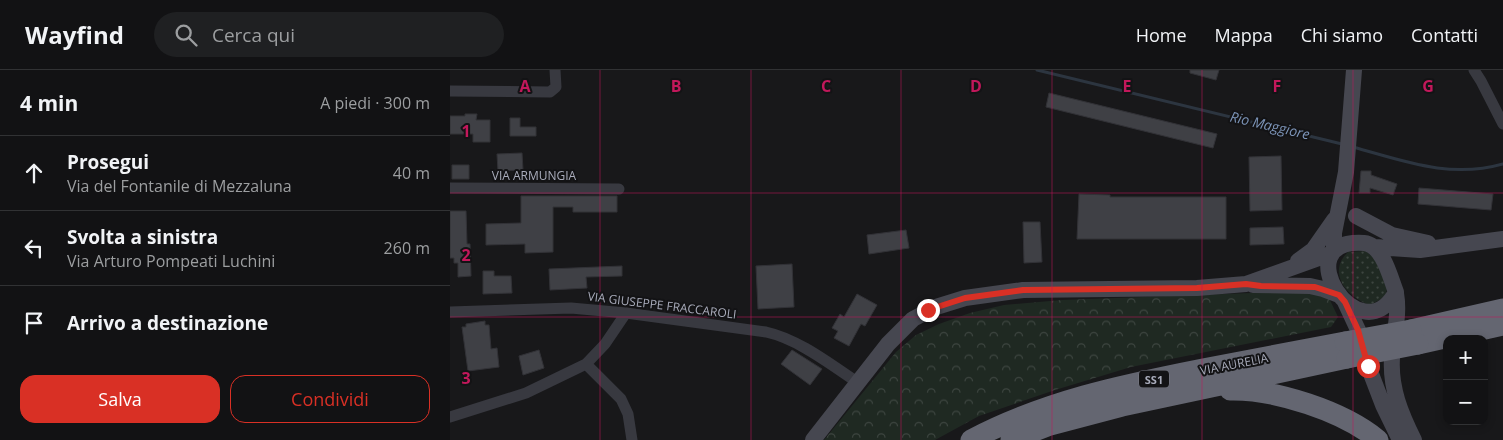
<!DOCTYPE html>
<html lang="it">
<head>
<meta charset="utf-8">
<style>
  :root { --surface:#121214; --page:#1f2022; --text:#f1f3f6; --muted:#9c9ea0; --line:#313234; --accent:#d93025 }
  body { margin:0; font-family:"Open Sans",sans-serif; background:var(--page); color:var(--text) }
  .controls { position:absolute; right:15px; bottom:15px; display:grid; overflow:hidden; border-radius:10px; box-shadow:0 2px 8px #0003 }
  .controls button { width:45px; height:45px; display:grid; place-items:center; padding:0; border:0; border-bottom:1px solid var(--line); background:var(--surface); color:var(--text); font:25px sans-serif }
  .stop { position:absolute; width:15px; height:15px; margin:-11px; border:4px solid #d93025; border-radius:50%; background:#fff }
  .stop.end { background:#d93025; border-color:#fff; box-shadow:0 1px 5px #0008 }
  .list { margin:0; padding:0; list-style:none }
  h2 { display:flex; justify-content:space-between; align-items:center; height:65px; margin:0; padding:0 20px; font-size:21px }
  h2 small { font-size:16px; font-weight:400; color:var(--muted) }
  .list li { display:grid; grid-template-columns:32px 1fr auto; gap:15px; align-items:center; box-sizing:border-box; height:75px; padding:0 20px; border-top:1px solid var(--line) }
  .list b { display:block; font-size:19px; white-space:nowrap }
  .list p { margin:0; font-size:16px; white-space:nowrap; color:var(--muted) }
  .list em { font-size:16px; font-style:normal; color:var(--muted) }
  .actions { display:flex; gap:10px; padding:15px 20px }
  .actions a { flex:1; padding:11px 0; border:1px solid var(--accent); border-radius:15px; text-align:center; font-size:18px; color:var(--accent) }
  .actions .main { background:var(--accent); color:#fff }
  .icon { flex:none; width:28px; height:28px; fill:none; stroke:currentColor; stroke-width:2; stroke-linecap:round; stroke-linejoin:round }
  .map { position:relative; flex:none; width:1053px; height:370px; overflow:hidden }
  header { display:flex; align-items:center; gap:30px; box-sizing:border-box; height:70px; padding:0 25px; background:var(--surface); border-bottom:1px solid var(--line) }
  header strong { font-size:24px }
  nav { display:flex; gap:28px; margin-inline-start:auto; font-size:18px }
  .search { width:350px; height:45px; background:var(--page); display:flex; align-items:center; gap:12px; box-sizing:border-box; padding:0 18px; border-radius:28px; color:var(--muted); font-size:19px }
  main { display:flex }
  aside { flex:1; background:var(--surface) }
  .map>svg:first-child { display:block }
</style>
</head>
<body>
<header>
<strong>Wayfind</strong>
<div class="search"><svg class="icon" aria-label="search" viewBox="0 0 24 24"><circle cx="10" cy="10" r="6"/><path d="M15 15l6 6"/></svg>Cerca qui</div>
<nav><a>Home</a><a>Mappa</a><a>Chi siamo</a><a>Contatti</a></nav>
</header>
<main>
<aside>
<h2>4 min<small>A piedi · 300 m</small></h2>
<ul class="list">
<li><svg class="icon" aria-label="ahead" viewBox="0 0 24 24"><path d="M12 20V5M6 11l6-6 6 6"/></svg><div><b>Prosegui</b><p>Via del Fontanile di Mezzaluna</p></div><em>40 m</em></li>
<li><svg class="icon" aria-label="left" viewBox="0 0 24 24"><path d="M17 20v-9H6M10 6l-5 5 5 5"/></svg><div><b>Svolta a sinistra</b><p>Via Arturo Pompeati Luchini</p></div><em>260 m</em></li>
<li><svg class="icon" aria-label="arrive" viewBox="0 0 24 24"><path d="M6 21V4h12l-3 4 3 4H6"/></svg><div><b>Arrivo a destinazione</b></div></li>
</ul>
<div class="actions"><a class="main">Salva</a><a>Condividi</a></div>
</aside>
<div class="map">
<svg width="1053" height="370" viewBox="0 0 1053 370">
  <defs>
    <pattern id="grass-dots" width="8" height="8" patternUnits="userSpaceOnUse" patternTransform="scale(1.25)"><rect width="8" height="8" fill="#1f2922"/><path d="M2 2h.1M6 6h.1" fill="none" stroke="#3d4540" stroke-width="1.8" stroke-linecap="round"/></pattern>
    <pattern id="forest-crowns" width="20" height="18" patternUnits="userSpaceOnUse" patternTransform="scale(1.25)"><rect width="20" height="18" fill="#1f2922"/><path d="M2 6a3 3 0 1 1 6 0M12 15a3 3 0 1 1 6 0" fill="none" stroke="#3d4540"/></pattern>
  </defs>
  <rect width="100%" height="100%" fill="#18181a"/>
  <path fill="url(#grass-dots)" d="M916 181 925 189 939 212 935 227 920 235C898 228 876 203 898 182Z"/>
  <path fill="url(#forest-crowns)" d="M856 221 878 226 888 247 881 257 681 297 605 320 529 346 485 370H374L446 282 466 265 489 254 520 243 554 235 612 230Z"/>
  <g fill="none" stroke-linecap="round" stroke-linejoin="round">
    <path stroke="#2c3540" stroke-width="3" d="M587 0 892 74
      M903 77C954 91 1000 109 1053 94"/>
  </g>
  <path fill="#3f4045" stroke="#323237" d="M740 0H769L766 10 740 3Z
    M599 23 767 64 763 78 596 37Z
    M15 44H27L26 50H40V72H23V64H0V46H15Z
    M60 48H70V57H86V66H60Z
    M72 83 73 100 48 101 47 84Z
    M831 86 832 140 800 141 799 87Z
    M2 95H19V109H2Z
    M911 101H921V105L947 114 943 125 920 118V123H909Z
    M969 118 1043 124 1041 140 968 134Z
    M629 124 660 125V127H776V169H627Z
    M71 126H167V142H123V137H103V182L75 183V174L36 175V154L71 153Z
    M0 141H16L17 174H20L21 206 8 207V193H4V188H0Z
    M573 152H590L592 192 574 193Z
    M833 157 834 174 800 175V158Z
    M456 160 459 178 419 184 417 165Z
    M342 194 344 237 308 239 306 196Z
    M172 196V206L136 207 137 218 100 220 99 199Z
    M33 201H44V206H61L62 223 33 224Z
    M407 224 427 235 415 256 411 254 399 276 384 268 388 261 382 258 390 244 394 247Z
    M35 251V255H39L41 279 47 278 49 297 18 301 12 257H16V254Z
    M89 280 94 298 73 305 69 286Z
    M342 280 372 299 360 315 331 294Z"/>
  <g fill="none" stroke-linecap="round" stroke-linejoin="round">
    <path stroke="#383940" stroke-width="11" d="M1024 0 1031 11 1053 54
      M0 21 100 22 106 17 105 0
      M0 118 169 119
      M0 242 121 238 176 243 316 262C348 269 380 294 407 312
      M136 294 171 329 178 344 182 370
      M0 347 76 323 136 294 155 274 176 243"/>
    <path stroke="#464750" stroke-width="16" d="M906 146 942 165 978 173
      M925 177 970 180 1053 169
      M884 180V163L896 102 904 0
      M848 191 863 180 884 150
      M803 215 860 216 873 219 889 225
      M946 222C910 288 833 168 914 173 933 175 940 207 946 222V223C950 246 943 266 942 288 940 318 951 344 964 370
      M895 232 908 260 918 296 933 335 950 370
      M363 370 438 274 463 249 486 237 515 228 573 220 747 218 796 214 880 184"/>
    <path stroke="#646671" stroke-width="21" d="M961 260 1053 239
      M968 274 1053 255
      M780 320C825 319 893 341 928 370
      M521 370C595 331 672 315 753 299 800 290 847 281 895 272
      M561 370 600 355 672 336 897 288"/>
    <path stroke="#646671" stroke-width="21" d="M895 272 961 260
      M897 288 968 274"/>
  </g>
  <g fill="none" stroke-linecap="round" stroke-linejoin="round">
    <path stroke="#d93025" stroke-width="6" d="M478 240 515 228 573 220 747 218 796 214 811 216 865 217 889 225 895 232 908 260 918 296"/>
  </g>
  <path fill="none" stroke="#c2185b" stroke-width="1" stroke-opacity="0.55" d="M150 0V370M301 0V370M451 0V370M602 0V370M752 0V370M903 0V370M0 123H1053M0 247H1053"/>
  <g text-anchor="middle" dominant-baseline="central" stroke-width="4" stroke-linejoin="round" paint-order="stroke">
    <rect fill="#131315" stroke="#7c7e89" stroke-width="1" x="689" y="300.5" width="30" height="17" rx="4"/>
    <g font-size="11" font-weight="bold" fill="#a9acbb">
      <text x="704" y="309">SS1</text>
    </g>
    <g font-size="12" fill="#a9acbb" stroke="#131315">
      <text x="84" y="105">VIA ARMUNGIA</text>
      <text transform="translate(212 235) rotate(7)">VIA GIUSEPPE FRACCAROLI</text>
      <text transform="translate(784 294) rotate(-11)">VIA AURELIA</text>
    </g>
    <g font-size="14" font-style="italic" fill="#7d95b9" stroke="#131315">
      <text transform="translate(820 55) rotate(13)">Rio Maggiore</text>
    </g>
  </g>
  <g font-size="16" text-anchor="middle" font-weight="bold" fill="#c2185b" stroke="#131315" stroke-width="4" stroke-linejoin="round" paint-order="stroke">
    <text x="75" y="22">A</text>
    <text x="226" y="22">B</text>
    <text x="376" y="22">C</text>
    <text x="526" y="22">D</text>
    <text x="677" y="22">E</text>
    <text x="827" y="22">F</text>
    <text x="978" y="22">G</text>
    <text x="16" y="67">1</text>
    <text x="16" y="191">2</text>
    <text x="16" y="314">3</text>
  </g>
</svg>
<div class="controls">
<button>+</button>
<button>−</button>
</div>
<div class="stop" style="left:918px;top:296px"></div>
<div class="stop end" style="left:478px;top:240px"></div>
</div>
</main>
</body>
</html>
